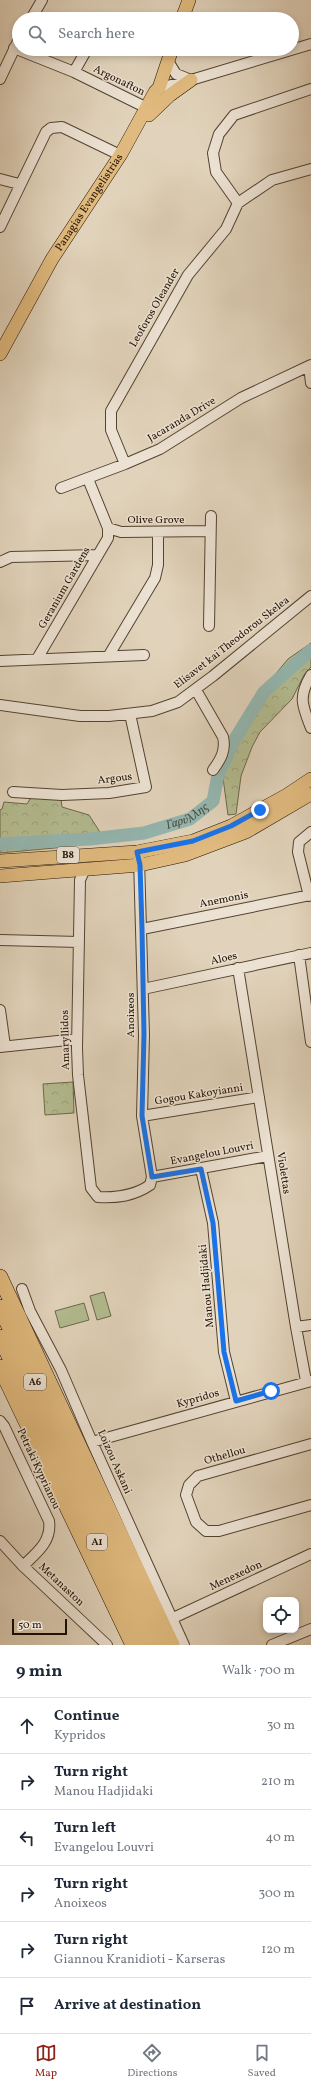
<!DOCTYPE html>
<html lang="en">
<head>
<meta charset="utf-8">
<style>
  :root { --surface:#fff; --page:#f6f6f7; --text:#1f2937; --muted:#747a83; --line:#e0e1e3; --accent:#8f2418 }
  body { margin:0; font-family:Vollkorn,serif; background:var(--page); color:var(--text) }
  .controls { position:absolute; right:12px; bottom:12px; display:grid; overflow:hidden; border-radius:8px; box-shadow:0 2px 6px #0003 }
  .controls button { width:36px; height:36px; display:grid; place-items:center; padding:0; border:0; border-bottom:1px solid var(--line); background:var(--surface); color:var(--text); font:20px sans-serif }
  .scale { position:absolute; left:12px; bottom:10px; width:55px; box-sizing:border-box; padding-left:4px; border:2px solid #241303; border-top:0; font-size:11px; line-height:14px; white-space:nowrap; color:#241303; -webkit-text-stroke:3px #ece2d3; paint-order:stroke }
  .stop { position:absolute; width:12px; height:12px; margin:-9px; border:3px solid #1a73e8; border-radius:50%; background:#fff }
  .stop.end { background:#1a73e8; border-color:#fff; box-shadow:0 1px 4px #0008 }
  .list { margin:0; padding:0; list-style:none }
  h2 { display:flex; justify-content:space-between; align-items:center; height:52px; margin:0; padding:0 16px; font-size:17px }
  h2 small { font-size:13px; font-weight:400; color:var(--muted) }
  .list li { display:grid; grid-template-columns:26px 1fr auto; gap:12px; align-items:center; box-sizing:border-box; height:56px; padding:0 16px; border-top:1px solid var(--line) }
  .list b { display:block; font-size:15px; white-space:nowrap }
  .list p { margin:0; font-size:13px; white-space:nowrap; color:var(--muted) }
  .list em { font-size:13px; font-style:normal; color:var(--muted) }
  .icon { flex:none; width:22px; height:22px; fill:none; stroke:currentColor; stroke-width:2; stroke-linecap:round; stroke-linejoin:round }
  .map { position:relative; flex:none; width:311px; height:1645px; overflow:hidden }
  .search { position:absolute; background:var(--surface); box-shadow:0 2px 6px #0003; left:12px; right:12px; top:12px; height:44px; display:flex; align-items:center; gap:10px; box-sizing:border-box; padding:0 14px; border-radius:22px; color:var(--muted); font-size:15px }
  .sheet { height:388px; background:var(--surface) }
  nav { display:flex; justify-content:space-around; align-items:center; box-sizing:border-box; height:56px; border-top:1px solid var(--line); background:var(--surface); font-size:11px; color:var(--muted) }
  nav a { display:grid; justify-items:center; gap:2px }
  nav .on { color:var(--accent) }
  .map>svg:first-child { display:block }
</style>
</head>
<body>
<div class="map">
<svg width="311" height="1645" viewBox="0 0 311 1645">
  <defs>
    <pattern id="park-crowns" width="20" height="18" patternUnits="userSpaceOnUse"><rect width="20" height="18" fill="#b3bc90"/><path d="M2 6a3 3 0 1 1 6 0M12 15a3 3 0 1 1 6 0" fill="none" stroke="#9aa17b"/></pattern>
  </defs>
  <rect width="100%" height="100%" fill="#e1d3bb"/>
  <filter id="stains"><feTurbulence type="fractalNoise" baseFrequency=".005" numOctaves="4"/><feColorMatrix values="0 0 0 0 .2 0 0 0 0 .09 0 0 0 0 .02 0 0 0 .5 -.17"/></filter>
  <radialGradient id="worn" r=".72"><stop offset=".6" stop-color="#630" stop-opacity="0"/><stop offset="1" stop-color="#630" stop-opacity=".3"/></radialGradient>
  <path fill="url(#park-crowns)" stroke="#6c684a" d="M311 643V667L304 675 292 699 260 732 252 747 241 776 236 814 228 815 221 763 236 730 258 695 288 659Z
    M37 797 61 799 62 807 89 815 105 840 55 848 0 853V810L2 809 4 802 27 804 30 799Z
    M73 1082 74 1113 45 1115 43 1084Z"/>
  <path fill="#b3bc90" stroke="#6c684a" d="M104 1292 111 1316 97 1320 90 1296Z
    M84 1303 89 1320 60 1328 55 1311Z"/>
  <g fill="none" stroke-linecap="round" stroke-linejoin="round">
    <path stroke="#94b7b1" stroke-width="13" id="s1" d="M0 844 90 839 144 833 190 819 213 801 218 775 235 739 264 692 311 650"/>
    <g stroke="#534331" stroke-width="12">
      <path id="minor" d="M31 19 42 0
        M14 48 74 72 147 108
        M168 61 176 74 191 80
        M74 72 87 49
        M0 79 19 39
        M159 88 191 80 311 44
        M0 179 19 184
        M238 203 216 172 213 153 219 134 234 115 311 89
        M0 227 46 132 51 128 62 127 120 155
        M309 366 311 383
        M125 464 111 430V411L188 275 226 229 238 203 272 180 311 169
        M61 488 125 464 160 449 241 398 311 365
        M108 528 121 532 210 531
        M0 562 11 557 98 555
        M209 626 211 516
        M109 655 155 578 158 565V532
        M37 659 108 538V528L88 479
        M0 661 144 655
        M311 675C298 697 302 705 311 728
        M196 690 223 737C226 750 221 759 213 770
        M0 705 80 716H109L152 711 178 702 213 676 311 596
        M13 792 62 795 109 793 146 787 130 714
        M139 859 144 1035 142 1116 152 1177
        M85 869 80 880 77 1048 78 1075 91 1188 98 1197C117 1198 134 1196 150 1185L152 1177 268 1156
        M309 896 298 852 299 842 311 832
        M142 929 311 895
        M0 940 79 942
        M299 955 311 1042
        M238 968 296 1327 306 1381
        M143 989 311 953
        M0 1010 5 1046
        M0 1047 77 1039
        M142 1116 259 1097
        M201 1169 213 1223 224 1352 236 1401
        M22 1289 30 1311 61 1370 92 1442 184 1645
        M296 1327 311 1325
        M0 1421 4 1426 49 1521C52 1542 36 1553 23 1566
        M92 1442 311 1381
        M311 1444 198 1476 189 1485 186 1495 196 1522 206 1531H219L311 1505
        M0 1541 23 1566 107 1645
        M171 1619 311 1554
        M272 1645 311 1629"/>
    </g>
    <g stroke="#241303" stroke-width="14">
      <g id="major">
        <path d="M182 19 189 0"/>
        <path d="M149 115 170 95 191 80"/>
        <path id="s2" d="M0 354 52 259 121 154 155 92 159 88 172 49"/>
        <path d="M0 861 137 852 193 841 231 826 287 795 311 779"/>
        <path d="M0 876 140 865 185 855 246 832 311 794"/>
      </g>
    </g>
    <g stroke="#241303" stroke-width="16">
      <path id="highway" d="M0 1277 172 1645
        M0 1307 158 1645
        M0 1337 145 1645
        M0 1367 133 1645"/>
    </g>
    <use href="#minor" stroke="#ece2d3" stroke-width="10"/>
    <use href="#major" stroke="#e0ba7e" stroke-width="13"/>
    <use href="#highway" stroke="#e0ba7e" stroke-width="15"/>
  </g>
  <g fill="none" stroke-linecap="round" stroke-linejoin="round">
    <path stroke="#1a73e8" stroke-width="5" d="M260 810 231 826 193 841 137 852 140 865 142 929 144 1034 142 1116 152 1177 201 1169 213 1223 224 1352 236 1401 271 1391"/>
  </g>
  <g text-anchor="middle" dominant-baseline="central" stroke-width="3" stroke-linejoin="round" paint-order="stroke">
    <g fill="#ece2d3" stroke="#605141" stroke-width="1">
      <rect x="57" y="847" width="22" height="16" rx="3"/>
      <rect x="24" y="1374" width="22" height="16" rx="3"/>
      <rect x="87" y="1534" width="20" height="16" rx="3"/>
    </g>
    <g font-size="10" font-weight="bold" fill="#241303">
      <text x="68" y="855">B8</text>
      <text x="35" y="1382">A6</text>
      <text x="97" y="1542">A1</text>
    </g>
    <g font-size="11" fill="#241303" stroke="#ece2d3">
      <text transform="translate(119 81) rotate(26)">Argonafton</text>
      <text stroke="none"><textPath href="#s2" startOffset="176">Panagias Evangelistrias</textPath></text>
      <text transform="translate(155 308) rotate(-60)">Leoforos Oleander</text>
      <text transform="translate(182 420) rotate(-31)">Jacaranda Drive</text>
      <text x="156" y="520">Olive Grove</text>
      <text transform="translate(65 588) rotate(-60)">Geranium Gardens</text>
      <text transform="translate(232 643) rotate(-38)">Elisavet kai Theodorou Skelea</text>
      <text transform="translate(115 779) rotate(-7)">Argous</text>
      <text transform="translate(224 900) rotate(-11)">Anemonis</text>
      <text transform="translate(224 959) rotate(-13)">Aloes</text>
      <text transform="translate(131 1015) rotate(-90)">Anoixeos</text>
      <text transform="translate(66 1040) rotate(-91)">Amaryllidos</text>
      <text transform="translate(199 1095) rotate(-9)">Gogou Kakoyianni</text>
      <text transform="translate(212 1154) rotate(-11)">Evangelou Louvri</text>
      <text transform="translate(283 1173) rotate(81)">Violettas</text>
      <text transform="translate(207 1286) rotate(-95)">Manou Hadjidaki</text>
      <text transform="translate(198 1399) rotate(-16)">Kypridos</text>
      <text transform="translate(225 1456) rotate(-16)">Othellou</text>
      <text transform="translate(114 1462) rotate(66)">Loizou Askani</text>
      <text transform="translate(38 1469) rotate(65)">Petraki Kyprianou</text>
      <text transform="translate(236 1576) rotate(-25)">Menexedon</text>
      <text transform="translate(61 1585) rotate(43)">Metanaston</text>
    </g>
    <g font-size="12" font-style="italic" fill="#4b4c40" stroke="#ece2d3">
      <text stroke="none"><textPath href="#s1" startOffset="191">Γαρύλλης</textPath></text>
    </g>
  </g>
  <rect width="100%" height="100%" filter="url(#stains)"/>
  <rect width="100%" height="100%" fill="url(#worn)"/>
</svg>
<div class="controls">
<button><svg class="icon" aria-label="locate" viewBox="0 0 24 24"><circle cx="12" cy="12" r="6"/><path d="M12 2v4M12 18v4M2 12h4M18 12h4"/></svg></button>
</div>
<div class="scale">50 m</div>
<div class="stop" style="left:271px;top:1391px"></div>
<div class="stop end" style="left:260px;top:810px"></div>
<div class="search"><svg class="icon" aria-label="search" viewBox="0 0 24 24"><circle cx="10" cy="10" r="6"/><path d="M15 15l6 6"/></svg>Search here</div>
</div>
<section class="sheet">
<h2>9 min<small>Walk · 700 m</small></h2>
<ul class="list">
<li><svg class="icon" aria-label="ahead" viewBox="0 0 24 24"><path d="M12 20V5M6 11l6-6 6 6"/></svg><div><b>Continue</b><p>Kypridos</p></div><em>30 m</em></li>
<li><svg class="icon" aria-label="right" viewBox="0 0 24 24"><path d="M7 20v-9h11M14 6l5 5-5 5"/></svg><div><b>Turn right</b><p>Manou Hadjidaki</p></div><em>210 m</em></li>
<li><svg class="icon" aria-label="left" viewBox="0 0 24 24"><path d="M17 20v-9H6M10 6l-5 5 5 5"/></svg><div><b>Turn left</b><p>Evangelou Louvri</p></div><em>40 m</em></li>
<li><svg class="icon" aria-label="right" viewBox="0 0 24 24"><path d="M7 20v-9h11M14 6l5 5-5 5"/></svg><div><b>Turn right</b><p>Anoixeos</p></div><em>300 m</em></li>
<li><svg class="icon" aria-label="right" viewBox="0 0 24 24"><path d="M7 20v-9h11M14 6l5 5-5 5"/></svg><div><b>Turn right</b><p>Giannou Kranidioti - Karseras</p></div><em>120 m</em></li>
<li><svg class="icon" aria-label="arrive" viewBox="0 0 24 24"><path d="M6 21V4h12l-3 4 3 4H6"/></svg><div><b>Arrive at destination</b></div></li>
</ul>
</section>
<nav>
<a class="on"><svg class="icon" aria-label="map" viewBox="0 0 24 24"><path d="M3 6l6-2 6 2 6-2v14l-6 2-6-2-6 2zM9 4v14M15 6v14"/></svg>Map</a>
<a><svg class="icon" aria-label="directions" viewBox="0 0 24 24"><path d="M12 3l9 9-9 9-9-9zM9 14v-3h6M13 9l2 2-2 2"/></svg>Directions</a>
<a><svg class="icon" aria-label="saved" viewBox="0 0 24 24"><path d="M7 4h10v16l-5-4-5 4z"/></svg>Saved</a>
</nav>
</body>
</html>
